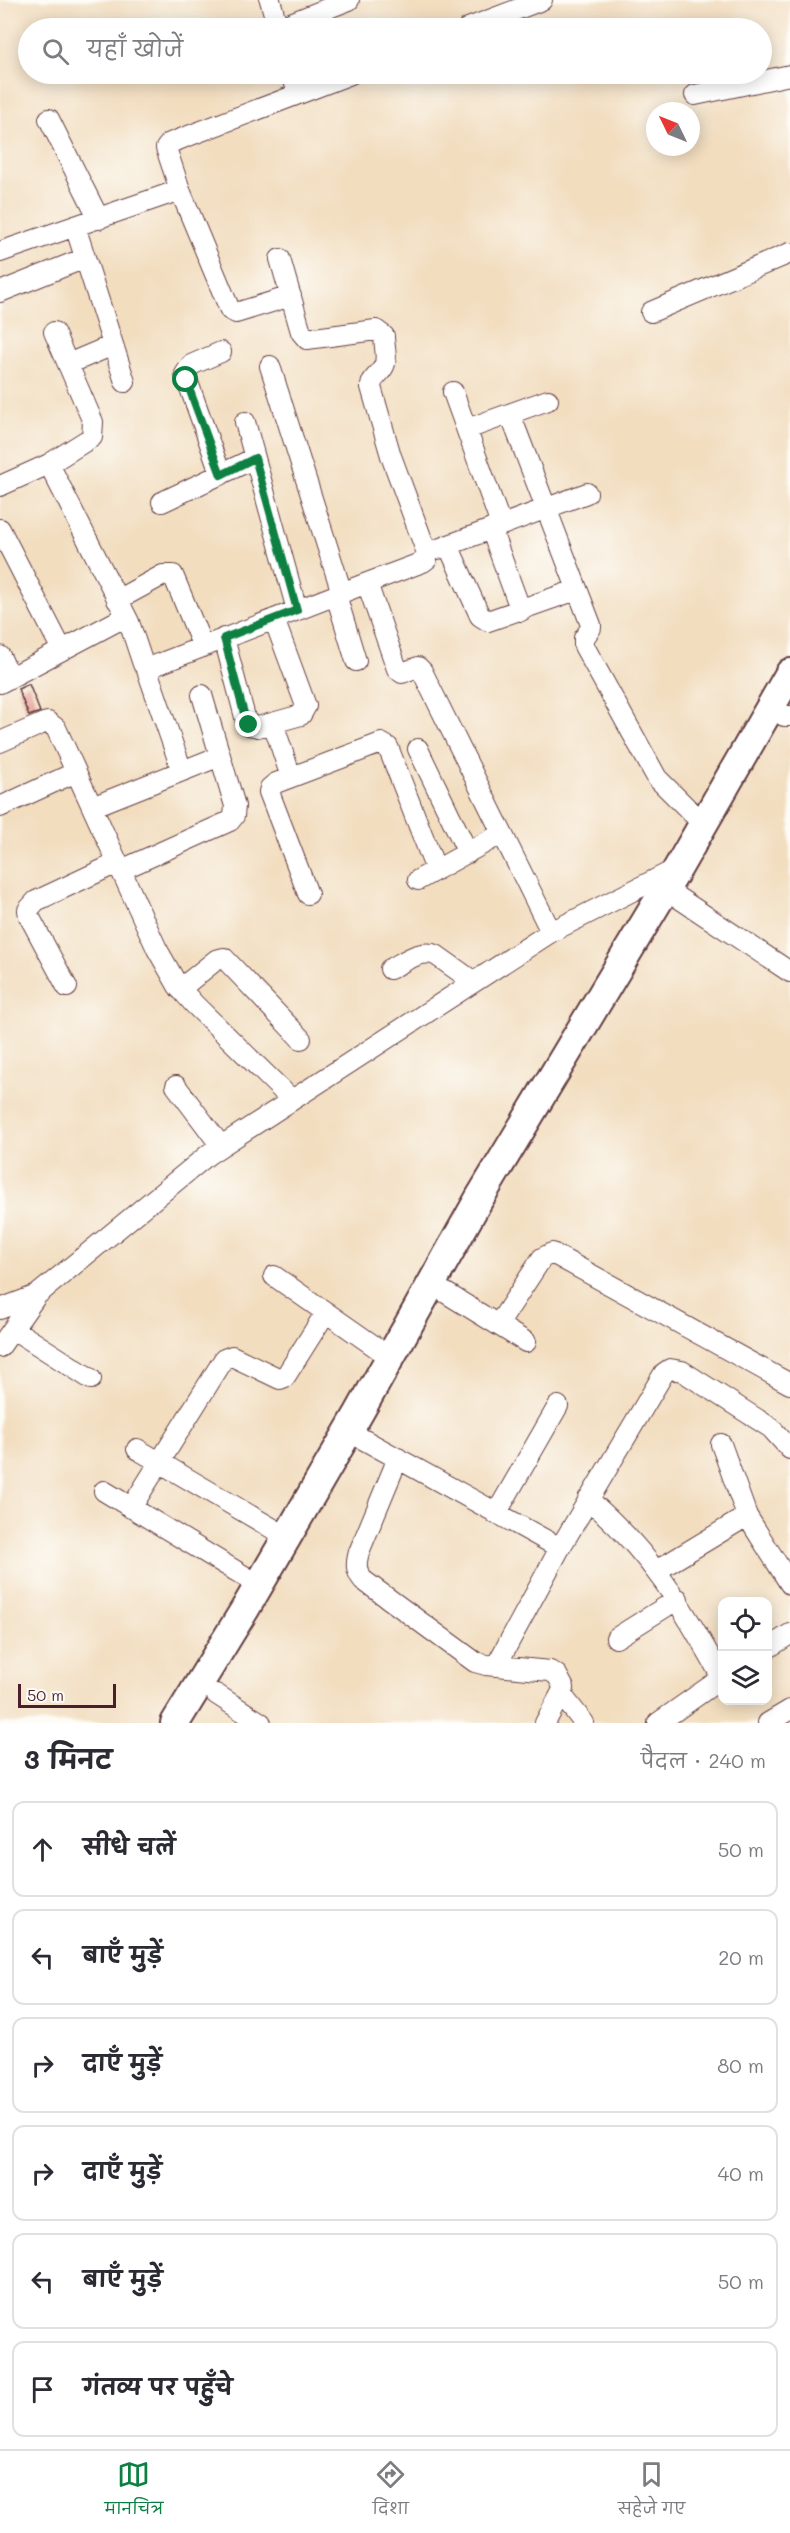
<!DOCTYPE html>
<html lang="hi">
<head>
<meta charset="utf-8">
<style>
  :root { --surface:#fff; --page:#f7f7f7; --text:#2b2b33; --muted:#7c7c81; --line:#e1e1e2; --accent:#0b8043 }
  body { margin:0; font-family:Mali,"Playpen Sans Deva",sans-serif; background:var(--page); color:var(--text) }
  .controls { position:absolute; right:18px; bottom:18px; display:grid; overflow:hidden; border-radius:12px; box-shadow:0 3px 15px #0003 }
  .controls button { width:54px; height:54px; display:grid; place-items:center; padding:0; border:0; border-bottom:2px solid var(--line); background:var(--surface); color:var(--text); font:30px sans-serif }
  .compass { position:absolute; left:646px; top:102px; width:54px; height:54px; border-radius:50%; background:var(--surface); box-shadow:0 3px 15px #0003; rotate:313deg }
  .scale { position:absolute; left:18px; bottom:15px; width:98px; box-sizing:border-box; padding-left:6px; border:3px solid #4a1f2b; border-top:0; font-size:16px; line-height:21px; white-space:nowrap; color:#4a1f2b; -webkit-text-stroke:4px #fdfcf7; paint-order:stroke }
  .stop { position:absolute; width:18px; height:18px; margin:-14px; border:4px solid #0b8043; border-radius:50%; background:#fff }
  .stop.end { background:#0b8043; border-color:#fff; box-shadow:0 2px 6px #0008 }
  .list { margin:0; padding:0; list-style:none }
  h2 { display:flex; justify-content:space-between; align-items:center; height:78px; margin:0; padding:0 24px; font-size:26px }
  h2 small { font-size:20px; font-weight:400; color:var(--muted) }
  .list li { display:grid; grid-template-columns:39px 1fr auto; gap:18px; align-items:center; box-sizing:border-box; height:96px; margin:0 12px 12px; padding:0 12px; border:2px solid var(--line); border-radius:12px }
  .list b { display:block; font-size:22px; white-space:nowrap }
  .list em { font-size:20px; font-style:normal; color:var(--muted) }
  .icon { flex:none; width:33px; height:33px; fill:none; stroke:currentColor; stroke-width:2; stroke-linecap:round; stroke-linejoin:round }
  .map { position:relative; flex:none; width:790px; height:1723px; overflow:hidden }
  .search { position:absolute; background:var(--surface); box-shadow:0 3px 15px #0003; left:18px; right:18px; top:18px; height:66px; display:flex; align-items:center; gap:15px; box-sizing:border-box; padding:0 21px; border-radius:33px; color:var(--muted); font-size:22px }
  .sheet { height:726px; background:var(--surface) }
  nav { display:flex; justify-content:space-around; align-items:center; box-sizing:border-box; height:84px; border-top:2px solid var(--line); background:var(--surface); font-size:16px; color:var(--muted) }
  nav a { display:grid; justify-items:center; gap:3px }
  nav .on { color:var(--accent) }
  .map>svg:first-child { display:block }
</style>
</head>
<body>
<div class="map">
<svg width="790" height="1723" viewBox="0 0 790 1723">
  <rect width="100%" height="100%" fill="#fdfcf7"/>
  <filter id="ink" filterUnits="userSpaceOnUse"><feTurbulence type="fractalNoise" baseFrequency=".0167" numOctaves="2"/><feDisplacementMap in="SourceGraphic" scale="12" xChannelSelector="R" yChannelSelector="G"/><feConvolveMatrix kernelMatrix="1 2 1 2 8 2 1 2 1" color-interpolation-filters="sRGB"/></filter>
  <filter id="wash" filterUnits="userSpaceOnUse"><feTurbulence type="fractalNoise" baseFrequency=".008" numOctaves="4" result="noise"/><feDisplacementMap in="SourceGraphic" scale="24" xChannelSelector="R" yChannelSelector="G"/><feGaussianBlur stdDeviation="1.35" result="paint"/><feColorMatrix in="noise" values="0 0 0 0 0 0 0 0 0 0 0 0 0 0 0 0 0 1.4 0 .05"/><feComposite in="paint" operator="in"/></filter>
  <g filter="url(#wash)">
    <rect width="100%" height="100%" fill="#f2ddbf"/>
    <g id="blocks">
      <path fill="#e29085" d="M29 684 40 712 29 716 18 689Z"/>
    </g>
  </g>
  <g filter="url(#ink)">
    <use href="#blocks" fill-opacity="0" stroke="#633c41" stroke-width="1.5"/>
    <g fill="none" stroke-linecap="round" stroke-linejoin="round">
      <g stroke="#633c41" stroke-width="22">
        <path id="minor" d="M270 0 278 28
          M278 28 349 0
          M468 28 542 0
          M292 74 298 94
          M695 95 790 75
          M49 119 99 219
          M75 226 125 382
          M0 252 180 190
          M280 259 301 332 307 339 376 330 384 336C384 346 388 358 384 366 380 375 371 378 371 387L391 456 427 553V559L423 562 367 583
          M0 292 85 258
          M291 296 236 313 230 310 180 190 166 148 170 143 351 74
          M651 312 790 253
          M68 364 113 345
          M270 366 342 593
          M453 392 501 525
          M510 414 591 625V628L584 638V646L657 778 703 824
          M245 422 297 610
          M467 429 548 400
          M49 464 129 622
          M221 475 185 374 191 365 221 352
          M0 486 49 464 92 437 93 422 54 332
          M162 502 255 458
          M0 529 62 650
          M491 529 521 611
          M448 545 480 616 488 621 576 590
          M438 549 587 493
          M336 595 356 661
          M117 600 163 575H173L203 647
          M224 638 246 721 249 725 258 727 301 715 306 706 274 619
          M0 656 10 677
          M146 667 182 771
          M0 683 121 619 125 618 129 622 143 664 151 667 367 583 397 669 402 673 418 667 422 671 551 932
          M784 716H790
          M273 723 291 777
          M0 742 44 723 48 722 56 728 157 949 178 986 194 1004 292 1100
          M418 749 468 853
          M0 807 76 772
          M92 807 220 756
          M121 870 230 821 234 816 235 806 202 695
          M418 880 501 834
          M665 889 790 972
          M308 894 269 792 270 788 276 783 381 743 388 747 436 870
          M390 969C404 962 420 949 436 955L474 982
          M67 987 29 916 28 910 36 901 117 863
          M180 989 216 960 224 958 301 1039
          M176 1086 221 1146
          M274 1276 390 1357
          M446 1293 526 1342
          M0 1309 37 1295
          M498 1325 542 1258 552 1253 790 1384
          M13 1329 91 1379
          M0 1347 37 1295 209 1154 551 932 678 868
          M348 1431 560 1548
          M721 1444 747 1516 790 1584
          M137 1449 287 1537
          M398 1458 359 1552C356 1563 355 1570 363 1580L475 1662 486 1665 550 1671 557 1675 564 1688 545 1723
          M104 1491 259 1585
          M588 1499C651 1553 683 1607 722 1678
          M131 1508 224 1359 232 1356 280 1379 285 1377 326 1312
          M496 1514 558 1406
          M656 1571 747 1516
          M616 1638 678 1599
          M768 1648 790 1634
          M496 1666 560 1548 664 1373 670 1369 682 1371 771 1428 790 1449
          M216 1694 261 1723
          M561 1694 584 1723
          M658 1723 722 1678
          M768 1723 790 1710"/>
      </g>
      <g stroke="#633c41" stroke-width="32">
        <path id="highway" d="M175 1723 245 1609 359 1413 479 1199 678 868 790 673"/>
      </g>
      <use href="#minor" stroke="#fff" stroke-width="20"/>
      <use href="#highway" stroke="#fff" stroke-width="28"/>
    </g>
  </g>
  <g fill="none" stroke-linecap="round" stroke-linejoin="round" filter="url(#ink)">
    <path stroke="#0b8043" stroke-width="8" d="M186 380 221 475 255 458 297 610 224 638 246 721 249 725"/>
  </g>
</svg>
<div class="controls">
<button><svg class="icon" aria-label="locate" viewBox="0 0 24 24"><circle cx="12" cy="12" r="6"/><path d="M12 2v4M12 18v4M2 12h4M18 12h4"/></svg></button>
<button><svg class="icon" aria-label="layers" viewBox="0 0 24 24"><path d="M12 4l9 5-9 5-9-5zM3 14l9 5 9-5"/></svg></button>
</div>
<svg class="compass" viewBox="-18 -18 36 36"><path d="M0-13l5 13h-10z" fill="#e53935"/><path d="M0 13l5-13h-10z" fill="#7c7c81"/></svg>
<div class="scale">50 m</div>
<div class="stop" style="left:186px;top:380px"></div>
<div class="stop end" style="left:249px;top:725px"></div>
<div class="search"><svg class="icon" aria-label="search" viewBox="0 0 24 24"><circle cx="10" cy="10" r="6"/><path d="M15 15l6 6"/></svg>यहाँ खोजें</div>
</div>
<section class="sheet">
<h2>3 मिनट<small>पैदल · 240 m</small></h2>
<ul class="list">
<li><svg class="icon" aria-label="ahead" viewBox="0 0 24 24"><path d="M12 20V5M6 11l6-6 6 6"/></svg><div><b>सीधे चलें</b></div><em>50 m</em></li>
<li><svg class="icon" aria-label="left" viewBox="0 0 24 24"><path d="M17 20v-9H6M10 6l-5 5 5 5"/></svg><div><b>बाएँ मुड़ें</b></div><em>20 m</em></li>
<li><svg class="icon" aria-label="right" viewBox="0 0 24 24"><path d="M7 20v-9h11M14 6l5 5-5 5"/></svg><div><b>दाएँ मुड़ें</b></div><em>80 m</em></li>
<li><svg class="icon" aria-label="right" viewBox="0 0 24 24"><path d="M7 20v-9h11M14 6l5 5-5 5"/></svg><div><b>दाएँ मुड़ें</b></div><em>40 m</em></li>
<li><svg class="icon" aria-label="left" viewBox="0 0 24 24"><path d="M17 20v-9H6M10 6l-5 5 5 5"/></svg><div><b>बाएँ मुड़ें</b></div><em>50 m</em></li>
<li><svg class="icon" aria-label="arrive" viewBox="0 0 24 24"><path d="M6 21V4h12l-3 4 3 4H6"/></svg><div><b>गंतव्य पर पहुँचे</b></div></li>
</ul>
</section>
<nav>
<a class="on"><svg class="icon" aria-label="map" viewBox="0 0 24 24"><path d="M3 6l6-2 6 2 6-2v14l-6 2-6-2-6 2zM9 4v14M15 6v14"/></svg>मानचित्र</a>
<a><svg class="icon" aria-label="directions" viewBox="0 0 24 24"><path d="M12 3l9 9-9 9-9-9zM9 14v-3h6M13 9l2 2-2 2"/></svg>दिशा</a>
<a><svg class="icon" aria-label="saved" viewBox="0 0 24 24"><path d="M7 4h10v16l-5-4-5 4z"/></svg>सहेजे गए</a>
</nav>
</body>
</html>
